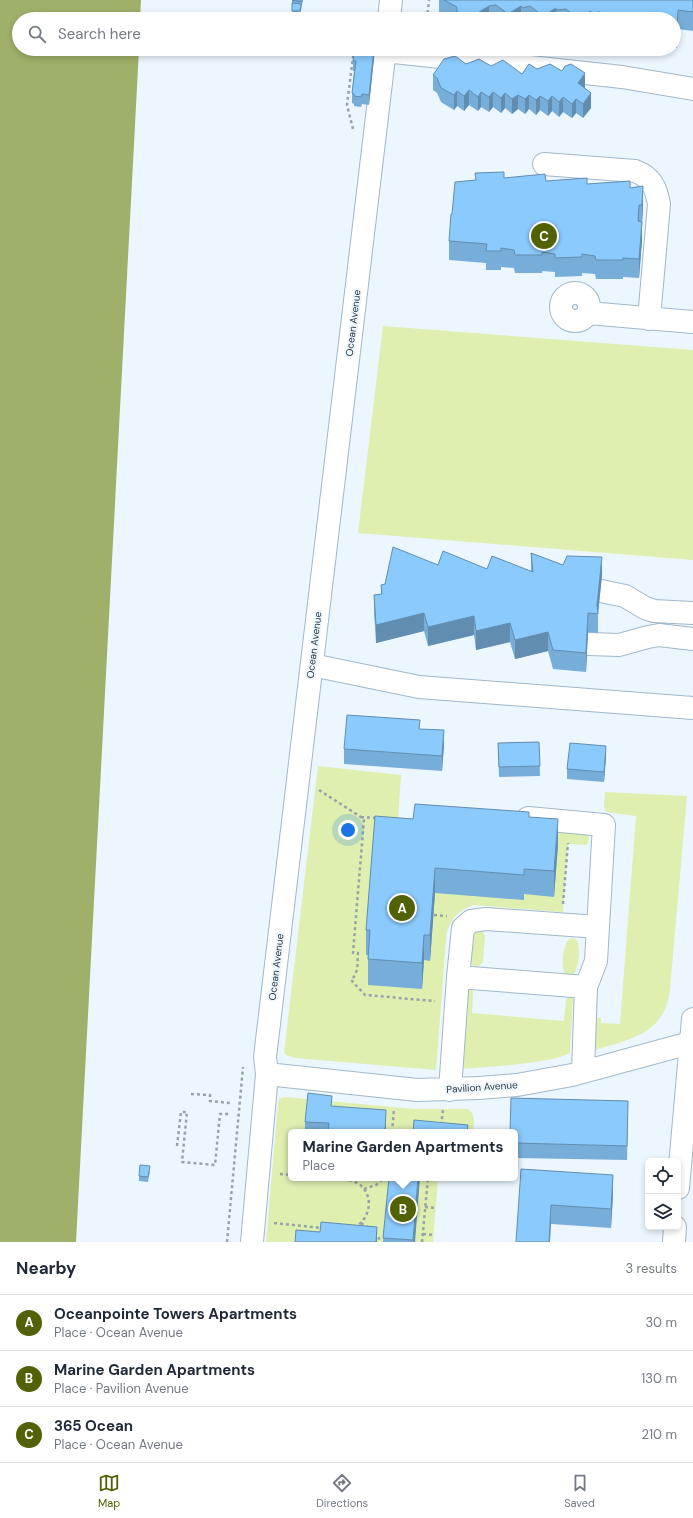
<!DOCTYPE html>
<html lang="en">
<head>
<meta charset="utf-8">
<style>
  :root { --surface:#fff; --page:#f6f6f7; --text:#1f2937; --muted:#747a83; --line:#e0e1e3; --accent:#516104 }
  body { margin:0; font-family:"DM Sans",sans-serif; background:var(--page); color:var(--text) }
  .controls { position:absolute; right:12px; bottom:12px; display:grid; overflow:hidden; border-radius:6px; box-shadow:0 2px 6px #0003 }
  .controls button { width:36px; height:36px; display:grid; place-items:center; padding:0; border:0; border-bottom:1px solid var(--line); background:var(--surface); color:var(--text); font:20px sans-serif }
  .you { position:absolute; left:348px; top:830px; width:14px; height:14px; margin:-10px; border:3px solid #fff; border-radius:50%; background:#1a73e8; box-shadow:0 0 0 6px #1a73e833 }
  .badge { display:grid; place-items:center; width:26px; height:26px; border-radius:50%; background:var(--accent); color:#fff; font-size:13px; font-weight:700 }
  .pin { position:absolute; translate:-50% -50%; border:2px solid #fff; box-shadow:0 1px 4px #0006 }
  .popup { position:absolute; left:288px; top:1129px; width:230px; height:52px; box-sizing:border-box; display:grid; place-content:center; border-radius:6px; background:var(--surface); filter:drop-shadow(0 1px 3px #0005); font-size:13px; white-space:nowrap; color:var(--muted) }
  .popup b { font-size:15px; color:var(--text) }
  .popup::after { content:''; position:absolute; left:50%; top:100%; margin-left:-8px; border:8px solid transparent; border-top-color:var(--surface) }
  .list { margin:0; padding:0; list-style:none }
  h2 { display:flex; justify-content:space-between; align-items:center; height:52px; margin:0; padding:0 16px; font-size:17px }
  h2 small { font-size:13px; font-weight:400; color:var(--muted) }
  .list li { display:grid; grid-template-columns:26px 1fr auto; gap:12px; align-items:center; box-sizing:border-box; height:56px; padding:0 16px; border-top:1px solid var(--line) }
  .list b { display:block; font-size:15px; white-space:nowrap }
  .list p { margin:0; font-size:13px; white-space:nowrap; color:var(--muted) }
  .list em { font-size:13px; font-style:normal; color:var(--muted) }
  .icon { flex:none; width:22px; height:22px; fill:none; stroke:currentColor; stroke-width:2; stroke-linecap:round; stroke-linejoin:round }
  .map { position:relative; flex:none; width:693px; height:1242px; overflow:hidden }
  .search { position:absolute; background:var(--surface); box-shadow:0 2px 6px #0003; left:12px; right:12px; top:12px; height:44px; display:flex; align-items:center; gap:10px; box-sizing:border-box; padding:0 14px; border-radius:22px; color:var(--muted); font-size:15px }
  .sheet { height:220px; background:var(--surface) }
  nav { display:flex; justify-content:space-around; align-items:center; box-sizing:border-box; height:56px; border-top:1px solid var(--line); background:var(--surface); font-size:11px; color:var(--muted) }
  nav a { display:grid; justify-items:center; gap:2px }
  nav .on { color:var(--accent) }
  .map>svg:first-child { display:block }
</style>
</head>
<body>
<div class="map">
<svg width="693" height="1242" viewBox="0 0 693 1242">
  <rect width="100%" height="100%" fill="#ecf6fe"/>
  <path fill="#deefb0" d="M383 326 693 350V560L358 533Z
    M318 766 401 775 398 820 585 834 589 837 588 843 586 845 568 844 563 912 473 905C456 911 448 922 446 940L436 1070 295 1058 286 1055 284 1052Z
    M605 792 687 796 670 989C665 1034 631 1039 595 1050L593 1048 596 1018H601V1023L620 1024 636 816 606 812 604 807Z
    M479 930 482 931 485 936 483 962 478 967 473 966 470 962 473 932Z
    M571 938 576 939C581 945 579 968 574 974L569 975 564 972C561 964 563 941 571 938Z
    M468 989 472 990 473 992 472 1013 564 1021 566 1000 569 997 573 998 570 1052C560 1063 478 1068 460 1069Z
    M285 1097 414 1109H468C476 1115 474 1123 473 1132H291V1178H438L433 1242H266L278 1103 279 1099Z"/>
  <path fill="#9eb069" d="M0 0H141L140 19H19V49H139L76 1242H0Z"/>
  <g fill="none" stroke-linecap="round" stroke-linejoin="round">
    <g stroke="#a0b8cc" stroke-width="24">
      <path id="minor" d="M389 19 391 0
        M385 51 622 77 693 89
        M544 164 635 171C651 177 656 187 659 204L649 319
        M561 307a14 14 0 1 1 28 0a14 14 0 1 1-28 0Z
        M588 313 693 322
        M601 591 625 596 645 608 654 611 693 613
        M588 644 619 645 648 637 659 635 693 639
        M312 665 419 687 693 708
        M528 818 604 825 596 961 586 987
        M458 977 463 928 471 921 486 919 598 927
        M267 1074 417 1090 479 1088 517 1085 572 1075 693 1042
        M450 1090 458 977 586 987 583 1072
        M252 1242 267 1074 265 1057 385 49"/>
    </g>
    <g stroke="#a0b8cc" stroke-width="24">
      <path id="major" d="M678 1188 693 1019
        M674 1242 675 1227"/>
    </g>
    <path stroke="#98a2aa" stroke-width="2.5" stroke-dasharray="3 3" stroke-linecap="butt" d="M427 19 429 0
      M353 129 347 105 354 49
      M319 790 364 819 353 953H358C357 963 359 973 351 980L365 995 435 1001
      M361 817 376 818
      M563 904 568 843
      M434 915 447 916
      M191 1094 210 1095V1101L230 1103
      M441 1125 443 1110
      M392 1132 394 1109
      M177 1146 181 1112H187L182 1162 215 1165 220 1114H229
      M280 1174 291 1175
      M319 1178C330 1179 347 1177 357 1183 374 1192 372 1218 355 1227
      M364 1189 376 1185 384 1178
      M425 1207 435 1208
      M274 1223 322 1228
      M361 1223 369 1228
      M375 1232 381 1242
      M423 1234 434 1235
      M227 1242 243 1067
      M422 1242 428 1178"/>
    <use href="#minor" stroke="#fff" stroke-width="22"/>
    <use href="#major" stroke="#fff" stroke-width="22"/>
  </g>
  <path fill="#77aed9" d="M292 0H303L300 16H292Z
    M439 0H693V31L678 29 677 48H674V19H445L439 16Z
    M375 49 369 105 362 104 361 107 354 106V104L352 103V93L354 71H353V61L358 51Z
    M466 64 491 66 522 74 537 69 585 88 591 108 583 118 576 113 572 118 563 112 559 117 552 111 548 116 540 110 536 115 529 109 525 114 518 109 512 114 505 108 501 113 493 107 489 112 481 107 478 111 469 105 464 111 457 106 454 110 441 102 437 93 433 90V75Z
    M504 178 630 188 643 205 642 224V240L639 278 623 277V279H596L595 274 582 273V276L555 277V272L542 271V273H515L514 268 501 267V270H486V263L449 260V241Z
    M531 553 563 565 602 575 598 613V633L588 632 586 672 553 669 548 651 515 659 510 642 476 650 474 635 428 646 424 631 376 643 374 613V595L381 594V585L385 584 438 565 487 569 531 571Z
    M420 729 444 745 442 771 344 764V749Z
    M539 742 540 776 499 777 498 743Z
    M606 756 604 782 567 779V769Z
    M529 817 558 844 554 897 524 894V900L435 893 430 961 424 960 422 989 368 985V955H366V930L413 819Z
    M332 1106 386 1132H305V1122Z
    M628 1116 627 1160 515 1158V1132Z
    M521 1169 613 1194 611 1228 551 1224Z
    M150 1171 148 1182 139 1181V1176Z
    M389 1178 415 1242H383Z"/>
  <path fill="#618db0" d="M489 6V19H473V16Z
    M521 6V19H508V14Z
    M556 8V19H543V16Z
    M678 10V29L677 48V29Z
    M591 11V19H577V18Z
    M625 14V19H616Z
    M374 49H375L369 105V95Z
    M585 73V88L578 97V83Z
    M469 90V105L464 111V96Z
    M457 91V106L454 110V95Z
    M481 92V107L478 111V97Z
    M493 92V107L489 112V97Z
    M505 93V108L501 113V98Z
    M591 93V108L583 118V104Z
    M518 95V109L512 114V99Z
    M529 95V109L525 114V99Z
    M540 96V110L536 115V100Z
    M552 96V111L548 116V101Z
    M563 97V112L559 117V102Z
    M576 99V113L572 118V104Z
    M643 186V205L642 224V205Z
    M639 205V224L638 221Z
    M642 222V240L639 278V259Z
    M602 557V575L598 614 597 605Z
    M424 613V631L376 643V625Z
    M588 613V632L586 672V653Z
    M474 616V635L428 646V627Z
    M510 623V642L476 650V631Z
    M548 632V651L515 659V640Z
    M444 730V745L442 771V756Z
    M606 746V756L604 782V772Z
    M558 819V844L554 897V871Z
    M435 868V893L430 961V935Z
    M424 935V960L422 989V963Z
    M386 1110V1132H385Z
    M613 1175V1194L611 1228V1209Z
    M418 1178H420L415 1242H413Z
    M551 1205V1224L550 1242H549Z
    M377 1227V1242H376Z"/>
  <path fill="#8acafc" stroke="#618db0" d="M292 0H302V2Z
    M444 0H693V12L678 10 677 29H674V19H634L633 17 626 18 625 14 616 19H610L600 12 591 13V11L577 18 566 9 556 10V8L543 16 530 6 522 8 521 6 508 14 496 5 489 6 473 16 457 15V7Z
    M292 3 301 4 300 11H292Z
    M358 49H374L369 95 362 94 361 97 354 96V94L352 93 356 61H353L354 50 358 51Z
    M455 56 466 64 479 59 491 66 503 60 522 74 529 64 537 69 550 64 562 71 565 66 571 64 585 73 578 83 591 93 583 104 576 99 572 104 563 97 559 102 552 96 548 101 540 96 536 100 529 95 525 99 518 95 512 99 505 93 501 98 493 92 489 97 481 92 478 97 469 90 464 96 457 91 454 95 441 88 437 78 433 75 444 59Z
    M504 172V178L545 174 546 181 587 178V184L630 181V188L643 186 642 205H639L638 221 642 222 639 259 623 258V260H596L595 256 582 254V257L555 258V254L542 252V255H515L514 250 501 248V251H486L487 244 449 241 451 214H452L455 182 476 180 475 173Z
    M393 547 438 565 443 551 487 569 492 556 533 572 531 553 563 565 567 556 602 557 597 605 598 614 588 613 586 653 553 650 548 632 515 640 510 623 476 631 474 616 428 627 424 613 376 625 374 595 382 594 381 585 385 584Z
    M347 715 420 720 419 729 444 730 442 756 344 749Z
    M539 742 540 766 499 767 498 743Z
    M570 743 606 746 604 772 567 769Z
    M415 804 529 812V817L558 819 554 871 524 869V875L435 868 430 935H424L422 963 368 959 370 930H366L375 816 413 819Z
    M308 1093 332 1096 331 1106 386 1110 385 1132H328L329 1123 305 1122Z
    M511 1098 628 1101 627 1146 515 1143V1132H510Z
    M414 1120 468 1125 467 1132H413Z
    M393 1130 411 1132H393Z
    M140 1165 150 1166 148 1177 139 1176Z
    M521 1169 613 1175 611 1209 551 1205 549 1242H516Z
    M389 1178H418L413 1240 383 1238Z
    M321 1222 377 1227 376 1242H295L296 1230 320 1232Z"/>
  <g text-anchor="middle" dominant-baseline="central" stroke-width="4" stroke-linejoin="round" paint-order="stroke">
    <g font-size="10" fill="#2f3941" stroke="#ecf6fe">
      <text transform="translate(353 323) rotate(-83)">Ocean Avenue</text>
      <text transform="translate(314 645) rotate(-83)">Ocean Avenue</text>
      <text transform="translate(276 967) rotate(-83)">Ocean Avenue</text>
      <text transform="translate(482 1087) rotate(-4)">Pavilion Avenue</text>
    </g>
  </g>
</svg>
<div class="controls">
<button><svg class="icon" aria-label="locate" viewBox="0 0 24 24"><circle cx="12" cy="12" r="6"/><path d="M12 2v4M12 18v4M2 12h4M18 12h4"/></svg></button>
<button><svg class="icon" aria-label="layers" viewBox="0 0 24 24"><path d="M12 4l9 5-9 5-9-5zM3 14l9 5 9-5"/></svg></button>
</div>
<div class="you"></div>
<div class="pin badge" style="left:402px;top:908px">A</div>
<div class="pin badge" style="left:403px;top:1209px">B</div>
<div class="popup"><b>Marine Garden Apartments</b>Place</div>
<div class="pin badge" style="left:544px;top:236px">C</div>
<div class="search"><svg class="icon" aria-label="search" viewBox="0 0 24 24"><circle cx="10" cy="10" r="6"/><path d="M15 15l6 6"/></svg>Search here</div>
</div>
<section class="sheet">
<h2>Nearby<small>3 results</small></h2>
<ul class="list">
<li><span class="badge">A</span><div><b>Oceanpointe Towers Apartments</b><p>Place · Ocean Avenue</p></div><em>30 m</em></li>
<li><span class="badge">B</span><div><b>Marine Garden Apartments</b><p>Place · Pavilion Avenue</p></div><em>130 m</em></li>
<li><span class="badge">C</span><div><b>365 Ocean</b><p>Place · Ocean Avenue</p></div><em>210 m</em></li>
</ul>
</section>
<nav>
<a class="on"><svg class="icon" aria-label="map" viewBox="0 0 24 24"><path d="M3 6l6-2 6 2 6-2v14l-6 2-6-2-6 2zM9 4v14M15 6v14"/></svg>Map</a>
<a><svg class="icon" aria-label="directions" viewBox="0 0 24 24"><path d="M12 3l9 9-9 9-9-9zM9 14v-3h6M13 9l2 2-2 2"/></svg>Directions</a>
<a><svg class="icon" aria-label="saved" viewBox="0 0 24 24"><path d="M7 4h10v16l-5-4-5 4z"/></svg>Saved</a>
</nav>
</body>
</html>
